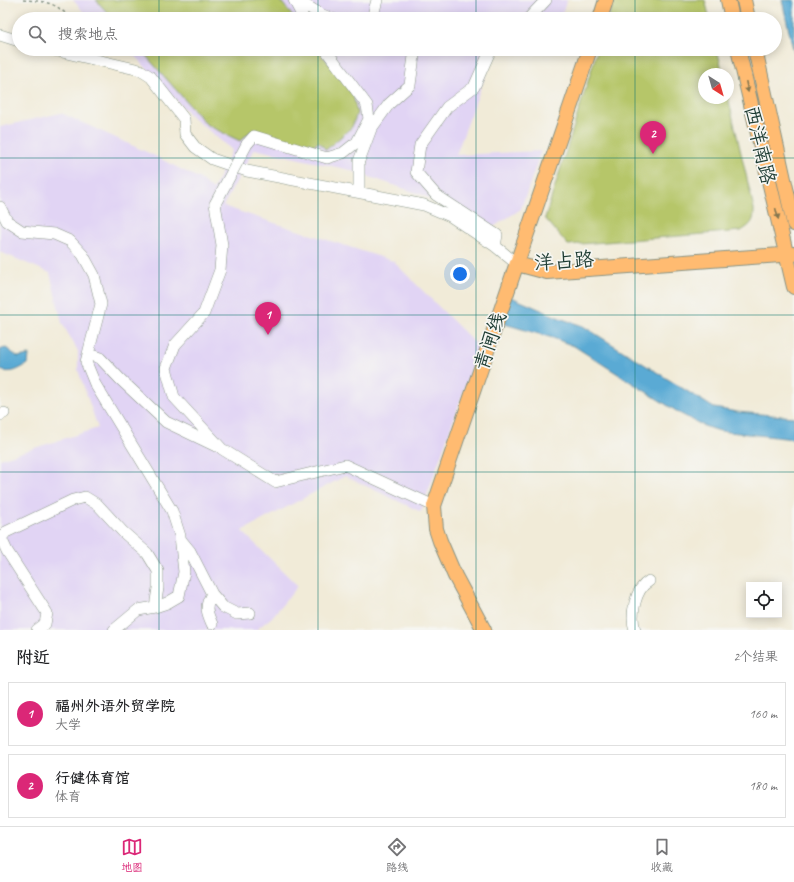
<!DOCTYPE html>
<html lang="zh">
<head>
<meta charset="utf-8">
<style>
  :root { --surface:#fff; --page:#f2f2f2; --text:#202124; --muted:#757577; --line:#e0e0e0; --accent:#db2777 }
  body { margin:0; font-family:Caveat,"LXGW WenKai TC",sans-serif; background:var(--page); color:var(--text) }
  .controls { position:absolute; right:12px; bottom:12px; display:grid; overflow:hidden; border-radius:0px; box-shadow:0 2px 10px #0003 }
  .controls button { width:36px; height:36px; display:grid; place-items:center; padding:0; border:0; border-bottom:1px solid var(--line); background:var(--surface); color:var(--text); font:20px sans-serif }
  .compass { position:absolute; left:698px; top:68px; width:36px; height:36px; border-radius:50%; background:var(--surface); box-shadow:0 2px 10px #0003; rotate:143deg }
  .you { position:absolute; left:460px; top:274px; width:14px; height:14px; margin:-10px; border:3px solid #fff; border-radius:50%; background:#1a73e8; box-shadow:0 0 0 6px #1a73e833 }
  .badge { display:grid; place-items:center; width:26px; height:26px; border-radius:50%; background:var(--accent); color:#fff; font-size:13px; font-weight:700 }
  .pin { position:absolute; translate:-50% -33px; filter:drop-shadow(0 1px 2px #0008) }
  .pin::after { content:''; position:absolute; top:21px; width:14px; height:12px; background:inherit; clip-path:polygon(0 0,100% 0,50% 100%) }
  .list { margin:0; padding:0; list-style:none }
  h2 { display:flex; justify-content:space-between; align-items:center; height:52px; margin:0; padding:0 16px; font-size:17px }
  h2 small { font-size:13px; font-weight:400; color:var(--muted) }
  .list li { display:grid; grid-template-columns:26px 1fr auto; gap:12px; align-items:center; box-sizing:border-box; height:64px; margin:0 8px 8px; padding:0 8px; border:1px solid var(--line); border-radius:0px }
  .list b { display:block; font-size:15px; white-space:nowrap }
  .list p { margin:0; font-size:13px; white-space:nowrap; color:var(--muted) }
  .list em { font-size:13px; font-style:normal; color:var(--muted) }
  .icon { flex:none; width:22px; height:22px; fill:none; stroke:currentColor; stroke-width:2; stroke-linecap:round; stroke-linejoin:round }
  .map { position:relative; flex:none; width:794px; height:630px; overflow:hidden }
  .search { position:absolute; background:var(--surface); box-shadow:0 2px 10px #0003; left:12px; right:12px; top:12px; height:44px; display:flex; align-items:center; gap:10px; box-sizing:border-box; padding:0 14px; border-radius:22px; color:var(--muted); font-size:15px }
  .sheet { height:196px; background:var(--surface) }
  nav { display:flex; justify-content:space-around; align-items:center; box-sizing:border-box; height:56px; border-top:1px solid var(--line); background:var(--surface); font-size:11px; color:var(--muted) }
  nav a { display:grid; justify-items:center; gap:2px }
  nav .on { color:var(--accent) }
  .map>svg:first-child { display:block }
</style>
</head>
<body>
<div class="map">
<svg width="794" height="630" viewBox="0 0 794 630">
  <rect width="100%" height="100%" fill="#f6f6f2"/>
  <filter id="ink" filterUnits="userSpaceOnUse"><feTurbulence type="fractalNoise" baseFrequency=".025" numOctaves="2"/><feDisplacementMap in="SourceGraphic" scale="8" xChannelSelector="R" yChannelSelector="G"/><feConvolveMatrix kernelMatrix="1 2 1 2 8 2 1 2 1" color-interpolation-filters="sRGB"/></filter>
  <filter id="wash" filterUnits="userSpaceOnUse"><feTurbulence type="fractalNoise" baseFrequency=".012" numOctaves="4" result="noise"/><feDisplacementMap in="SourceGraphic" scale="16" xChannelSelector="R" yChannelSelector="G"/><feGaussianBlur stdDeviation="0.9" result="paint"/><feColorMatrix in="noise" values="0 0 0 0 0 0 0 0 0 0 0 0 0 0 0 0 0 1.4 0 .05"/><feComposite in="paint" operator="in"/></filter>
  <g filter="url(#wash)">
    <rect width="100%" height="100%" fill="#f1ebd8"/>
    <path fill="#e1d4f4" d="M73 0H567L560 19H90Z
      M123 49H500L489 65 456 155 541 151 521 209 484 233 423 195 346 169 254 149 223 206 265 220 393 261 479 347 421 512 345 476 242 531 298 586 272 617 256 630H0V459L98 428 78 370V351L62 323 50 273 0 252V127L61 113 153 155 200 179 213 190 232 150 190 115 136 57Z"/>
    <path fill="#b6c669" stroke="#6a824e" d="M96 0H280L295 19H113Z
      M614 0H705L710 19H608Z
      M140 49H318L353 95 357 113 352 127 326 150 319 142 308 148 251 131 240 141 207 125Z
      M598 49H717L723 74H704V98L728 97 754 209C754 222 752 224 741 231L568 245 545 218Z"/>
    <path fill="#5aaad4" stroke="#3c7484" d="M782 0H794V53Z
      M511 297 562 319 583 326 714 408 737 412 794 417V439L720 431 704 426 681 414 574 346 553 338 501 323Z
      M6 348 18 357 29 355 28 364C17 370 12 374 0 370V349Z"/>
  </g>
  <g filter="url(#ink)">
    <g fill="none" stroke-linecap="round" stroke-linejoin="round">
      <g stroke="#889486" stroke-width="12">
        <path id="minor" d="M294 0 304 19
          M297 0 320 14 333 19
          M372 19 377 0
          M528 19 546 0
          M0 35 19 41
          M49 49 140 70 151 77 184 119 185 134 195 147 212 159 247 171 424 205 450 216 495 246 517 264
          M491 49 474 87 447 107 420 145 416 172 436 195 497 235 495 246
          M247 144 254 136 327 158 343 153 357 142 369 119 367 105 325 49
          M359 192V161L371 129 389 104 410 85 415 49
          M215 204 222 245 220 270 204 313 175 345 166 368 174 397 222 449 275 482 345 465 434 506
          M0 207 7 221 22 231 54 234 70 241 83 255 94 275 101 304 88 354
          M0 415 4 413
          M181 540 190 551 212 594 223 607 237 614 250 613
          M212 594C204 606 207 613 212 624
          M37 630 45 624 47 613 7 551 1 538 6 532 73 500 85 497 98 505 123 532 147 553 158 571V588L155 607
          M114 630 138 610 155 607 167 603 179 596 184 572 180 536 172 511 95 384 86 362 88 354 100 358 120 379 166 422 216 446
          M635 630C630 615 635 589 649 581"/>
      </g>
      <g stroke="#889486" stroke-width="16">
        <path id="major" d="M728 0 732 19
          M744 0 748 19
          M600 19 606 0
          M738 49 794 287
          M755 49 794 224
          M517 264 547 272 794 254
          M484 630 455 576 440 541 436 529 434 506 590 49"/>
      </g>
      <path stroke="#889486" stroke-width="1.5" stroke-dasharray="3 3" stroke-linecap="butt" d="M23 0C45 1 56 2 71 19"/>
      <use href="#minor" stroke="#fff" stroke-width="11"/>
      <use href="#major" stroke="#ffbb71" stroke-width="14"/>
      <g stroke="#889486" stroke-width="12" stroke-linecap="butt">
        <path id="minor-bridge" d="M215 204 247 144"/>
      </g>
      <use href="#minor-bridge" stroke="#fff" stroke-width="11"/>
    </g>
    <defs><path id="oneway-solid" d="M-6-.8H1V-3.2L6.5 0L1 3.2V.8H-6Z"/></defs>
    <g fill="#84764f">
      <use href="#oneway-solid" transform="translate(747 87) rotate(78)"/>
      <use href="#oneway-solid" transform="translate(777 214) rotate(76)"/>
    </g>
  </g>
  <path fill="none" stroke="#0f766e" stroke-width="1" stroke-opacity="0.55" d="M159 0V19M318 0V19M476 0V19M635 0V19M159 49V630M318 49V630M476 49V630M635 49V630M0 158H794M0 315H794M0 472H794"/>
  <g text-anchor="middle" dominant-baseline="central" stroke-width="3.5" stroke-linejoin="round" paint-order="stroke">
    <g font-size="20" fill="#1f3d34" stroke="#f6f6f2">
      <text transform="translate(760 145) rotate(77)">西洋南路</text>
      <text transform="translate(564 261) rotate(-4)">洋占路</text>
      <text transform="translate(490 341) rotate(-71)">青闸线</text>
    </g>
  </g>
</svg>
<div class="controls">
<button><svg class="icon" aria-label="locate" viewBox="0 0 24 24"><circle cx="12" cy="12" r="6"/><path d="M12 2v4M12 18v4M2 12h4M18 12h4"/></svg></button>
</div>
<svg class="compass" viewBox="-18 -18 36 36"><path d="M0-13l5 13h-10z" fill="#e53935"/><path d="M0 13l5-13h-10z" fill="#757577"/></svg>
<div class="you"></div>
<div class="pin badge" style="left:268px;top:335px">1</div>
<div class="pin badge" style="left:653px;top:154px">2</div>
<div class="search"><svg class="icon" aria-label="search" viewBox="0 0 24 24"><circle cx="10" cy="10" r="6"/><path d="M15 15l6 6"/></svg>搜索地点</div>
</div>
<section class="sheet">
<h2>附近<small>2个结果</small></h2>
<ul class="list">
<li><span class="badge">1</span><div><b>福州外语外贸学院</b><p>大学</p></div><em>160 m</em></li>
<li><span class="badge">2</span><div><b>行健体育馆</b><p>体育</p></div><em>180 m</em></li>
</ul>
</section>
<nav>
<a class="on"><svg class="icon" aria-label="map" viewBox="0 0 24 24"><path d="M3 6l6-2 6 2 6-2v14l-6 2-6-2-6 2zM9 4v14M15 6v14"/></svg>地图</a>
<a><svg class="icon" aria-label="directions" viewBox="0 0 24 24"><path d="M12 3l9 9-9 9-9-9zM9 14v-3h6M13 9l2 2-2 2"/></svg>路线</a>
<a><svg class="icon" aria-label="saved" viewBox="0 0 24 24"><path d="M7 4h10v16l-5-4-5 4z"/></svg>收藏</a>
</nav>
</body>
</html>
